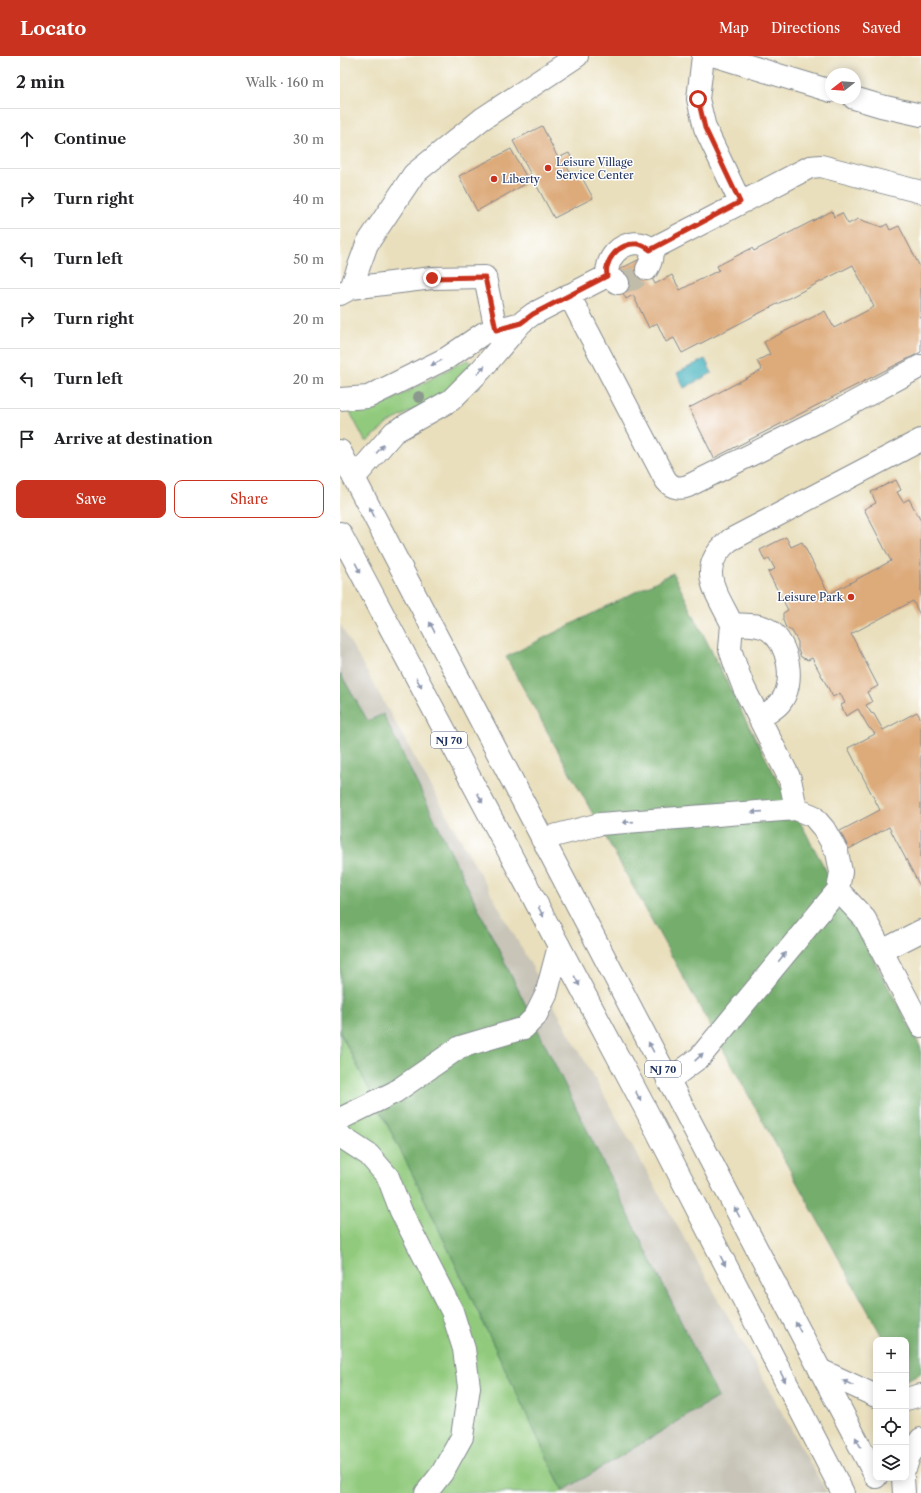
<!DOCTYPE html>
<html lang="en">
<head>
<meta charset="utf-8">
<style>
  :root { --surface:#fff; --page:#f2f2f2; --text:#202124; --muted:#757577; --line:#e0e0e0; --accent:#c8321e }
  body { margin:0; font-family:"Libre Caslon Text",serif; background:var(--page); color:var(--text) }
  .controls { position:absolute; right:12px; bottom:12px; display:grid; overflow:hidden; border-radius:8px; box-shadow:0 2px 10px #0003 }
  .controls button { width:36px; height:36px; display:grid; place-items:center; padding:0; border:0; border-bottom:1px solid var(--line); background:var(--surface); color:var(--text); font:20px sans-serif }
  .compass { position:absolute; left:485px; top:12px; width:36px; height:36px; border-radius:50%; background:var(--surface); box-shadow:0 2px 10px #0003; rotate:253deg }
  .stop { position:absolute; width:12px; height:12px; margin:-9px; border:3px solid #c8321e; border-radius:50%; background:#fff }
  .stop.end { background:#c8321e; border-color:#fff; box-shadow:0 1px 4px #0008 }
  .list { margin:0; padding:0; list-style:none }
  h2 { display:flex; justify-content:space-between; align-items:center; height:52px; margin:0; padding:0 16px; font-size:17px }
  h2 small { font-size:13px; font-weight:400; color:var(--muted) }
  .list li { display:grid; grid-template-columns:26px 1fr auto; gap:12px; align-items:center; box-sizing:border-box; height:60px; padding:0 16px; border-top:1px solid var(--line) }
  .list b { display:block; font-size:15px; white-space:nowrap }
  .list em { font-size:13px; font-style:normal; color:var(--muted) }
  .actions { display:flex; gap:8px; padding:12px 16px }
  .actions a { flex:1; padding:9px 0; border:1px solid var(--accent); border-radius:8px; text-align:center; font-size:14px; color:var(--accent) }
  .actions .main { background:var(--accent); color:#fff }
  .icon { flex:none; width:22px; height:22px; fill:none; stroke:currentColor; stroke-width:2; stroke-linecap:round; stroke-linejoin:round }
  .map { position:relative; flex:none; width:581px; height:1437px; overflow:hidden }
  header { display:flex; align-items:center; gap:24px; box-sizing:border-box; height:56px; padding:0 20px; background:var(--accent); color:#fff }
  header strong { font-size:19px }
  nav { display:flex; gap:22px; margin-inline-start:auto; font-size:14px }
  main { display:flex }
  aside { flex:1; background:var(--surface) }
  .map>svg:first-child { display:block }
</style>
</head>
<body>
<header>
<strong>Locato</strong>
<nav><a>Map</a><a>Directions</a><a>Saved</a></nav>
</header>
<main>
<aside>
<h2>2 min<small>Walk · 160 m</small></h2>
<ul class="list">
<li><svg class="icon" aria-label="ahead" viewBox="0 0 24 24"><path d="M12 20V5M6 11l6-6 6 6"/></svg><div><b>Continue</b></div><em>30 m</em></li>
<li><svg class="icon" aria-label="right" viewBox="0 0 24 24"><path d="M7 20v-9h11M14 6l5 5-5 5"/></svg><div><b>Turn right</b></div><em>40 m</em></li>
<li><svg class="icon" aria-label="left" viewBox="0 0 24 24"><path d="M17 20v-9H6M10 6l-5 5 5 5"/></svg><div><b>Turn left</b></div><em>50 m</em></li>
<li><svg class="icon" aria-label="right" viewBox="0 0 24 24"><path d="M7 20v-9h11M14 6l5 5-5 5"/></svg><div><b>Turn right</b></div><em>20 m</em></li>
<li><svg class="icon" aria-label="left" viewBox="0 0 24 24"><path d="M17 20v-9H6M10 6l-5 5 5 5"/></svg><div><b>Turn left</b></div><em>20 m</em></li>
<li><svg class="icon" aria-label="arrive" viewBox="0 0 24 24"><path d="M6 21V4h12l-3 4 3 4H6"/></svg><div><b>Arrive at destination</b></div></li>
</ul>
<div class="actions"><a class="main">Save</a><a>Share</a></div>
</aside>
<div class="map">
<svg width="581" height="1437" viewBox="0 0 581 1437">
  <rect width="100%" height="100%" fill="#fff"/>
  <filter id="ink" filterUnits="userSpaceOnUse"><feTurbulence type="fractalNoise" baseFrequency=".025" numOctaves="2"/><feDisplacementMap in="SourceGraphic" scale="8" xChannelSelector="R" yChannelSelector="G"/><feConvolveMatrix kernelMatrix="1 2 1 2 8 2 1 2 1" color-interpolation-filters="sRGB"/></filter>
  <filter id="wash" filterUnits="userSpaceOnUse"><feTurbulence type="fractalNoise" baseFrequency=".012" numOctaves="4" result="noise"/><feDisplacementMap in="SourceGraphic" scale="16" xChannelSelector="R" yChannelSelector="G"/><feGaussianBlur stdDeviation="0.9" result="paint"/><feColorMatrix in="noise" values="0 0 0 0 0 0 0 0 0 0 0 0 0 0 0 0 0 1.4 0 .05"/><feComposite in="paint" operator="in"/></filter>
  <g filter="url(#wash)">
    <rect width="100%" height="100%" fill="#e9dfbc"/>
    <path fill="#c8c4b8" d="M0 568 487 1437H0Z"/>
    <path fill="#91ca7d" stroke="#567c6e" d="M129 304 131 309 108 336 48 367 28 385H25L11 358V353L30 352 47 347 120 307Z
      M0 976 73 1119 223 1435 219 1437H0Z"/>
    <path fill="#74ae6c" stroke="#486e65" d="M333 517 406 665 581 992V1317L566 1324V1284H544L166 601Z
      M0 617 28 665 43 658 378 1341 223 1435 73 1119 0 976Z"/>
    <path fill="#40b0bb" stroke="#2e708c" d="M365 303 372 317 344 332 337 317Z"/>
    <g id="blocks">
      <path fill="#ddaa7a" d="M202 70 218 102 229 97 232 103 225 107 232 120 239 116 253 142 214 162 173 85Z
        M171 93 189 126 137 155 119 120Z
        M492 155 494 161 502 157 508 168 518 163 542 171 547 168 550 174 559 170 581 213V296L374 402 349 352 422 314 417 305 430 298 424 286 485 255 494 272 534 251 513 209 342 297 334 282 326 286 317 267 309 272 293 239 286 243 272 217 302 202 315 228 332 219 340 234 379 214 377 210 412 192 414 195Z
        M556 424 561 434 557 436 563 446 569 443 581 465V561L573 545 511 578 538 630 527 636 532 646 526 649 531 657 534 658 543 674 577 656 581 663V832L549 771 509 793 500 775 540 754 508 692 535 678 531 673 529 672 518 653 506 660 501 649 505 647 500 637 493 641 472 602 468 604 461 601 458 594V586L452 575 446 572 443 564V557L448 554 428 516 435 513 429 502 425 505 420 494 446 481 451 491 462 486 489 538 551 505 524 453 536 447 531 436Z"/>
    </g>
  </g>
  <g filter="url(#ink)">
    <use href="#blocks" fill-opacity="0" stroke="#82878d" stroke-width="1"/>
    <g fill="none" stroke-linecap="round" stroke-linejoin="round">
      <path stroke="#c0bca9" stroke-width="22" stroke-dasharray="22 11" stroke-linecap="butt" d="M278 227 294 223 307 213"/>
      <g stroke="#82878d" stroke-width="24">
        <path id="minor" d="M363 0 358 43 365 72 400 146
          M376 0 491 35
          M514 42 541 50 581 59
          M310 194 470 111 481 110 581 136
          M278 227 267 220C266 178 328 177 307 213
          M11 232 92 222 145 221 156 274
          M0 238 11 232 27 188 74 118 142 63 237 0
          M229 239 324 421C329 431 338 434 348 430L485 362 581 310
          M0 343 28 341 107 302 144 277 181 267
          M14 422 54 376 111 344 141 314 181 267 193 258 267 220
          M392 568C376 535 355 512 390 484L581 384
          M420 662C427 657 435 653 440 647 456 627 449 588 429 574 419 567 403 569 392 568L390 593 397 614 404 632 450 723 456 753
          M202 783 260 768 456 753 473 760 484 773 497 796 501 816 498 834 360 1001 328 1025
          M498 834 525 863 581 970
          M542 895 581 875
          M0 1063 55 1036 120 991 184 972 195 961 206 939 219 890
          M0 1080 29 1099 48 1121 61 1155 112 1255 124 1293 129 1331 122 1381 102 1417 86 1437
          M480 1314 536 1340
          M566 1343 581 1339
          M566 1410 569 1400 581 1383
          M563 1422 564 1437"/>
      </g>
      <g stroke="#82878d" stroke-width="24">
        <path id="highway" d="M0 395 536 1421
          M0 477 305 1052 503 1437"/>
      </g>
      <use href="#minor" stroke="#fff" stroke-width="22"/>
      <use href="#highway" stroke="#fff" stroke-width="22"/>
    </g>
    <circle fill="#8b988d" cx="79" cy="341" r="6"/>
    <defs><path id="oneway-solid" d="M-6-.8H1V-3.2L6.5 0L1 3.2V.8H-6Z"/></defs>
    <g fill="#8d97ae">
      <use href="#oneway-solid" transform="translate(96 307) rotate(153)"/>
      <use href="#oneway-solid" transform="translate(141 314) rotate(-47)"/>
      <use href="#oneway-solid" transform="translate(40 393) rotate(-49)"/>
      <use href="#oneway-solid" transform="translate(32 456) rotate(-117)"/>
      <use href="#oneway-solid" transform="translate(18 512) rotate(62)"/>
      <use href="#oneway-solid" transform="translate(92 571) rotate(-117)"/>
      <use href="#oneway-solid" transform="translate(79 627) rotate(62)"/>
      <use href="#oneway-solid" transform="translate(140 742) rotate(62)"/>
      <use href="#oneway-solid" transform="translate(417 756) rotate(176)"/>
      <use href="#oneway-solid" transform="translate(288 766) rotate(176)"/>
      <use href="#oneway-solid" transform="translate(201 856) rotate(62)"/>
      <use href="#oneway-solid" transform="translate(442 901) rotate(-51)"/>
      <use href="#oneway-solid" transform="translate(237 925) rotate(62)"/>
      <use href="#oneway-solid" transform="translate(311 991) rotate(-118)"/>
      <use href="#oneway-solid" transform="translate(359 1001) rotate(-43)"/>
      <use href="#oneway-solid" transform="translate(298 1040) rotate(62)"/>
      <use href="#oneway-solid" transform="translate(397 1156) rotate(-118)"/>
      <use href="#oneway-solid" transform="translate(383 1205) rotate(63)"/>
      <use href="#oneway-solid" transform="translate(458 1271) rotate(-118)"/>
      <use href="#oneway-solid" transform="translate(443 1321) rotate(63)"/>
      <use href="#oneway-solid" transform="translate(508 1327) rotate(-154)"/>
      <use href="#oneway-solid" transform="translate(518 1386) rotate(-118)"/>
    </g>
  </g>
  <g fill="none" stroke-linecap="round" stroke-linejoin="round" filter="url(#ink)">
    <path stroke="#c8321e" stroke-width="5" d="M92 222 145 221 156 274 181 267 193 258 267 220C267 218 266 214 267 211 271 192 295 180 310 194L400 146 365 72 358 43"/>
  </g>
  <g fill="#c8321e" stroke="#fff" stroke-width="1.5">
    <circle cx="208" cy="112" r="4"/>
    <circle cx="154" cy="123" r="4"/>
    <circle cx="511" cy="541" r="4"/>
  </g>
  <g text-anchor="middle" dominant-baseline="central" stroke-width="3" stroke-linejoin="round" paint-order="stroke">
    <g fill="#fff" stroke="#5f6d8e" stroke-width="1">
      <rect x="91" y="676" width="36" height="16" rx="3"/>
      <rect x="305" y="1005" width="36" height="16" rx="3"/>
    </g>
    <g font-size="10" font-weight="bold" fill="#1b2f5e">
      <text x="109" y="684">NJ 70</text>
      <text x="323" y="1013">NJ 70</text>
    </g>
    <g font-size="11" fill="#1b2f5e" stroke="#fff" text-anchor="start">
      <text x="216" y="106">Leisure Village<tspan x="216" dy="13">Service Center</tspan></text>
      <text x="162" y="123">Liberty</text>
      <text x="503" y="541" text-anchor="end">Leisure Park</text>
    </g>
  </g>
</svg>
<div class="controls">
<button>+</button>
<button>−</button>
<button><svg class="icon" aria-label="locate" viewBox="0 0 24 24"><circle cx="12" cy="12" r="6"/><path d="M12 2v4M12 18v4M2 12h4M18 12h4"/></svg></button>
<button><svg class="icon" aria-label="layers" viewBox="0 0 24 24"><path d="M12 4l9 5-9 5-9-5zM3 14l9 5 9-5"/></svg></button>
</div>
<svg class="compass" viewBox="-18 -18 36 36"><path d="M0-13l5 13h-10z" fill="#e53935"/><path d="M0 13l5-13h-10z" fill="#757577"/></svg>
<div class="stop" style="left:358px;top:43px"></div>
<div class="stop end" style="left:92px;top:222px"></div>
</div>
</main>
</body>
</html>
